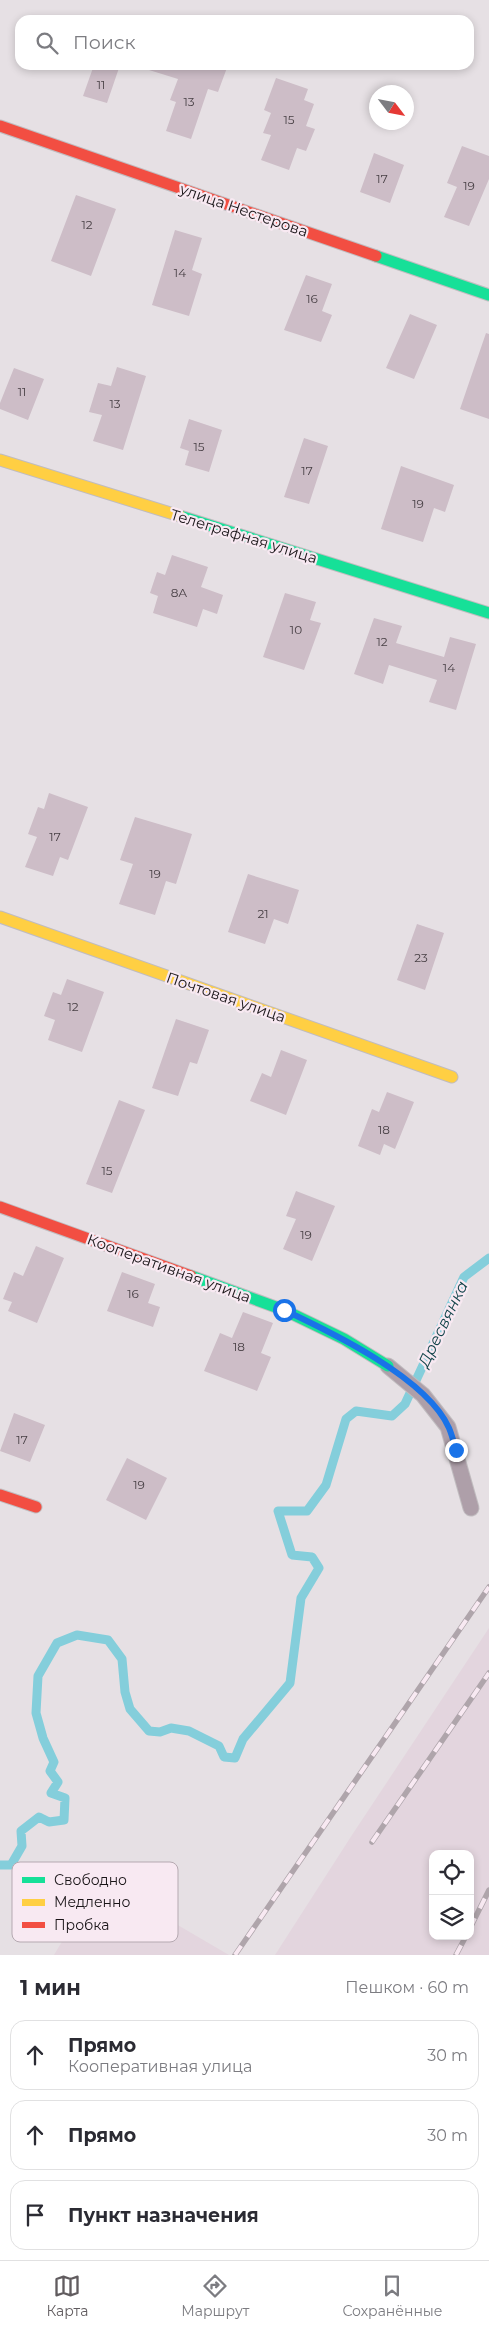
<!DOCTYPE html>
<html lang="ru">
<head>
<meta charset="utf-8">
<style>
  :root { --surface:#fff; --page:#f7f7f7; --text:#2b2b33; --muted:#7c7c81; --line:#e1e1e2; --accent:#615c5f }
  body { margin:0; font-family:Montserrat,sans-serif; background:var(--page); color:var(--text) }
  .controls { position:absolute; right:15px; bottom:15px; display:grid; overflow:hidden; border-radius:10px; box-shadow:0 2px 8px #0003 }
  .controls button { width:45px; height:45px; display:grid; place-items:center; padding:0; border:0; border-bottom:1px solid var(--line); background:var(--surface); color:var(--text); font:25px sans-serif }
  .compass { position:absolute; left:369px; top:85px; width:45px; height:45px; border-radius:50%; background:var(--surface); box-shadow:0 2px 8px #0003; rotate:122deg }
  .stop { position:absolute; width:15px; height:15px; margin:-11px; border:4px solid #1a73e8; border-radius:50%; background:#fff }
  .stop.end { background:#1a73e8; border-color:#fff; box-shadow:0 1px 5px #0008 }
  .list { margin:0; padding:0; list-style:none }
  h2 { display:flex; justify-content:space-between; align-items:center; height:65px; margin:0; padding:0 20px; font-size:21px }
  h2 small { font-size:16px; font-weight:400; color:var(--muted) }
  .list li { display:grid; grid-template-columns:32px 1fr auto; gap:15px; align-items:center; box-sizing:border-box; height:70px; margin:0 10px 10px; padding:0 10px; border:1px solid var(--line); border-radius:15px }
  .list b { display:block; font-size:19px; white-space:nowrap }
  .list p { margin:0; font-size:16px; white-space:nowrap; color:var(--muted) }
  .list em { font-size:16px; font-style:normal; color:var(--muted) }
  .icon { flex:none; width:28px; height:28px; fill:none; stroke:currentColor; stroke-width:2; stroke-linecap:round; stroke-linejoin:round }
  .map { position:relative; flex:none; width:489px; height:1955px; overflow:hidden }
  .search { position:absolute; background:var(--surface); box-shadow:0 2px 8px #0003; left:15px; right:15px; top:15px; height:55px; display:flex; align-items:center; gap:12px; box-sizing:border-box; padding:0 18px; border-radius:15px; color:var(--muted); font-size:19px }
  .sheet { height:305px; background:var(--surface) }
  nav { display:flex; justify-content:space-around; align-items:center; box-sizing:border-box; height:70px; border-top:1px solid var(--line); background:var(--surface); font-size:14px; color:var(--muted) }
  nav a { display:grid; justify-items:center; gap:2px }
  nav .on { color:var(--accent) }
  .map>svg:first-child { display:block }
</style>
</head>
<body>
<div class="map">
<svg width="489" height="1955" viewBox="0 0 489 1955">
  <rect width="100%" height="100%" fill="#e6e0e4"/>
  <path fill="#e3d5de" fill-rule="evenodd" d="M489 1628V1955H275L352 1835ZM433 1854H470V1936H433Z
    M99 1879 229 1955H54Z"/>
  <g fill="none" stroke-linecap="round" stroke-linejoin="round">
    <path stroke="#84cedb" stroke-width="9" d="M0 1865H11L22 1846 21 1831 39 1817 49 1822 64 1820 65 1798 51 1793 58 1782 50 1771 54 1762 43 1738 36 1713 38 1676 57 1643 77 1635 108 1640 122 1659 125 1692 130 1709 149 1731 160 1732 171 1728 189 1731 219 1746 224 1757 235 1758 243 1739 290 1683 301 1598 319 1568 312 1557 292 1555 278 1511H307L326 1485 346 1419 356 1411 392 1416 405 1404 464 1277 489 1258"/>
  </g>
  <path fill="#cdbdc7" d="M94 65H120L107 103 83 96Z
    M149 65H228L218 92 208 89 191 139 166 131 176 102 170 100 178 79 149 70Z
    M276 78 308 89 304 100 314 104 306 126 315 129 306 151 297 148 289 170 261 160 271 135 263 133 271 113 264 110Z
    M462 146 489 156V179L469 226 444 217 457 187 447 183Z
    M374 153 404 165 390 203 360 192Z
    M76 195 116 209 91 276 51 261Z
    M175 230 202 238 192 270 202 274 189 316 152 305Z
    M306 275 332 284 322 311 332 315 321 342 284 330Z
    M410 314 437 325 414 379 386 368Z
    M486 333 489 334V419L460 409Z
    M117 367 146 376 123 450 93 441 102 415 89 412 98 383 111 386Z
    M14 368 44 379 28 420 0 409V403Z
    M189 419 222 430 209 472 185 465 189 451 180 448Z
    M304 438 328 446 309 504 284 497Z
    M401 466 454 485 445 512 434 508 423 542 381 529Z
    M172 555 208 567 201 587 223 595 217 614 203 609 197 627 153 613 158 596 150 593 157 572 165 575Z
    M285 593 316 602 310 620 321 623 304 670 263 657Z
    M374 618 402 626 396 643 444 657 450 637 476 644 456 710 429 702 437 680 389 665 383 684 354 674Z
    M49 793 88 807 68 860 60 857 53 876 25 867 37 837 28 834 38 807 44 809Z
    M135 817 192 834 176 884 166 881 155 915 119 904 133 864 120 860Z
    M248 874 299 890 288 924 274 919 265 944 228 932Z
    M417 924 444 933 425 990 397 980Z
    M67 979 104 992 82 1052 48 1040 55 1020 44 1016 53 992 61 995Z
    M176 1019 209 1030 197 1064 190 1062 178 1096 152 1088Z
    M281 1050 307 1060 286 1115 250 1101 262 1073 271 1077Z
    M387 1092 414 1102 395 1149 384 1144 380 1155 358 1146 372 1109 379 1112Z
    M119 1100 145 1110 112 1193 86 1184Z
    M296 1191 335 1206 312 1261 283 1249 296 1219 286 1216Z
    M36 1246 64 1258 37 1323 8 1311 12 1302 3 1299 14 1272 23 1276Z
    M122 1272 155 1284 148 1303 160 1307 153 1327 107 1311Z
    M243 1312 273 1323 261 1353 271 1357 257 1391 204 1371 220 1333 232 1338Z
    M14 1413 45 1425 30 1462 0 1451Z
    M127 1458 167 1478 146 1520 106 1500Z"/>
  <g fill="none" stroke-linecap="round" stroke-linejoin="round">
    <g stroke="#c0bcbf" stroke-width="17">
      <path id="lane" d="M388 1366 423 1395 448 1427 471 1508"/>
    </g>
    <g stroke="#c0bcbf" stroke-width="13">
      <path id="fast" d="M376 256 489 295
        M180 516 489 613
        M191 1276 284 1310 344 1339 388 1366"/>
    </g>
    <g stroke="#c0bcbf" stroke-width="13">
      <path id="slow" d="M0 460 180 516
        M0 917 452 1077"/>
    </g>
    <g stroke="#c0bcbf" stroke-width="13">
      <path id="jam" d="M0 126 376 256
        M0 1207 191 1276
        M0 1495 36 1507"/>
    </g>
    <use href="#lane" stroke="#ae9fa9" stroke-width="15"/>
    <use href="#fast" stroke="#16e098" stroke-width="11"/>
    <use href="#slow" stroke="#ffcf43" stroke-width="11"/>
    <use href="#jam" stroke="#f24e42" stroke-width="11"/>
    <g stroke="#afa5ab" stroke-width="5.5">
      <path id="rail" d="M372 1842 489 1673
        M470 1928 489 1890
        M235 1955 489 1587
        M456 1955 466 1936"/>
    </g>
    <use href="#rail" stroke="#f8e9f2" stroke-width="4" stroke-dasharray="11" stroke-linecap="butt"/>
  </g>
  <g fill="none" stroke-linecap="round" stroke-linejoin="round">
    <path stroke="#1a73e8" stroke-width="6" d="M284 1310C331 1332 427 1378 449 1428 452 1435 454 1443 456 1450"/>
  </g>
  <g text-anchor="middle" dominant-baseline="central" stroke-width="4.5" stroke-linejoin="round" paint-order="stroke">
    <g font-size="12" fill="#473f44">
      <text x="101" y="84">11</text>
      <text x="189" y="101">13</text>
      <text x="289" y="119">15</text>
      <text x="382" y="178">17</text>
      <text x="469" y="185">19</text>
      <text x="87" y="224">12</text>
      <text x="180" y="272">14</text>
      <text x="312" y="298">16</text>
      <text x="22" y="391">11</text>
      <text x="115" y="403">13</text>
      <text x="199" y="446">15</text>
      <text x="307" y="470">17</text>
      <text x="418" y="503">19</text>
      <text x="179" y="592">8А</text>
      <text x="296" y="629">10</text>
      <text x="382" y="641">12</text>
      <text x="449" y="667">14</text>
      <text x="55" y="836">17</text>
      <text x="155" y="873">19</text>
      <text x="263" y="913">21</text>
      <text x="421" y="957">23</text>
      <text x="73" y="1006">12</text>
      <text x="384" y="1129">18</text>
      <text x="107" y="1170">15</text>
      <text x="306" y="1234">19</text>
      <text x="133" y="1293">16</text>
      <text x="239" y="1346">18</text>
      <text x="22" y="1439">17</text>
      <text x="139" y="1484">19</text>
    </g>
    <g font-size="15" fill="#1a1518" stroke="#f8e9f2">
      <text transform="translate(244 210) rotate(19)">улица Нестерова</text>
      <text transform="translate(244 536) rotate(17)">Телеграфная улица</text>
      <text transform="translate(226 997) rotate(19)">Почтовая улица</text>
      <text transform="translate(169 1268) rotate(20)">Кооперативная улица</text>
    </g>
    <g font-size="16" font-style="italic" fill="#104349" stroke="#f8e9f2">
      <text transform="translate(443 1324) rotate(-64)">Дресвянка</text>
    </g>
  </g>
  <rect x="12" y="1862" width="166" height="80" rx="8" fill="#f8e9f2" stroke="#b5a9b1" stroke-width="1"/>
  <rect x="22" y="1877" width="23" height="6" fill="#16e098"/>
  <rect x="22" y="1899" width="23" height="7" fill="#ffcf43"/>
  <rect x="22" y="1922" width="23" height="6" fill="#f24e42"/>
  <g font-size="14" fill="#1a1518">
    <text x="54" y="1885">Свободно</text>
    <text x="54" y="1907">Медленно</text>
    <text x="54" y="1930">Пробка</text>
  </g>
</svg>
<div class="controls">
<button><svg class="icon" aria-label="locate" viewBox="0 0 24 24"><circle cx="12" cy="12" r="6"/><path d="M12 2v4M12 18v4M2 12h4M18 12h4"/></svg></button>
<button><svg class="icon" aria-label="layers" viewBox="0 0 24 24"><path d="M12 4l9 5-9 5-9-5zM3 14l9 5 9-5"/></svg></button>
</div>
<svg class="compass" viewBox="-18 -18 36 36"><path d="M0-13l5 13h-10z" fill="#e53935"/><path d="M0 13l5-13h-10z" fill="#7c7c81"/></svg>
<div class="stop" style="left:284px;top:1310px"></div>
<div class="stop end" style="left:456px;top:1450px"></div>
<div class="search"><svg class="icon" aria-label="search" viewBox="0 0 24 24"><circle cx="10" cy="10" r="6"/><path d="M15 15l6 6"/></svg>Поиск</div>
</div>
<section class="sheet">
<h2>1 мин<small>Пешком · 60 m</small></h2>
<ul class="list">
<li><svg class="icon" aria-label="ahead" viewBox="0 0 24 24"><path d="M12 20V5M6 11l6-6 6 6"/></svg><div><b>Прямо</b><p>Кооперативная улица</p></div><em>30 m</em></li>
<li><svg class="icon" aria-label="ahead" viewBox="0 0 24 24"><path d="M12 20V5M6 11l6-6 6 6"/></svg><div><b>Прямо</b></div><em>30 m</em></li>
<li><svg class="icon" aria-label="arrive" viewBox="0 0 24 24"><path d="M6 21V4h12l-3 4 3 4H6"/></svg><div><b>Пункт назначения</b></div></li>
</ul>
</section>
<nav>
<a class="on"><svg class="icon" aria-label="map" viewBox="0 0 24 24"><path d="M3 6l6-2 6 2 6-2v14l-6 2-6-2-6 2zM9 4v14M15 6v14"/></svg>Карта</a>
<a><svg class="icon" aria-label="directions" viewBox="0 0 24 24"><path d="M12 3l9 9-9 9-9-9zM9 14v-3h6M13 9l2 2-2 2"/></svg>Маршрут</a>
<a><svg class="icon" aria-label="saved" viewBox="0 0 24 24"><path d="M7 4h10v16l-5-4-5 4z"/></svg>Сохранённые</a>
</nav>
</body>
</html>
